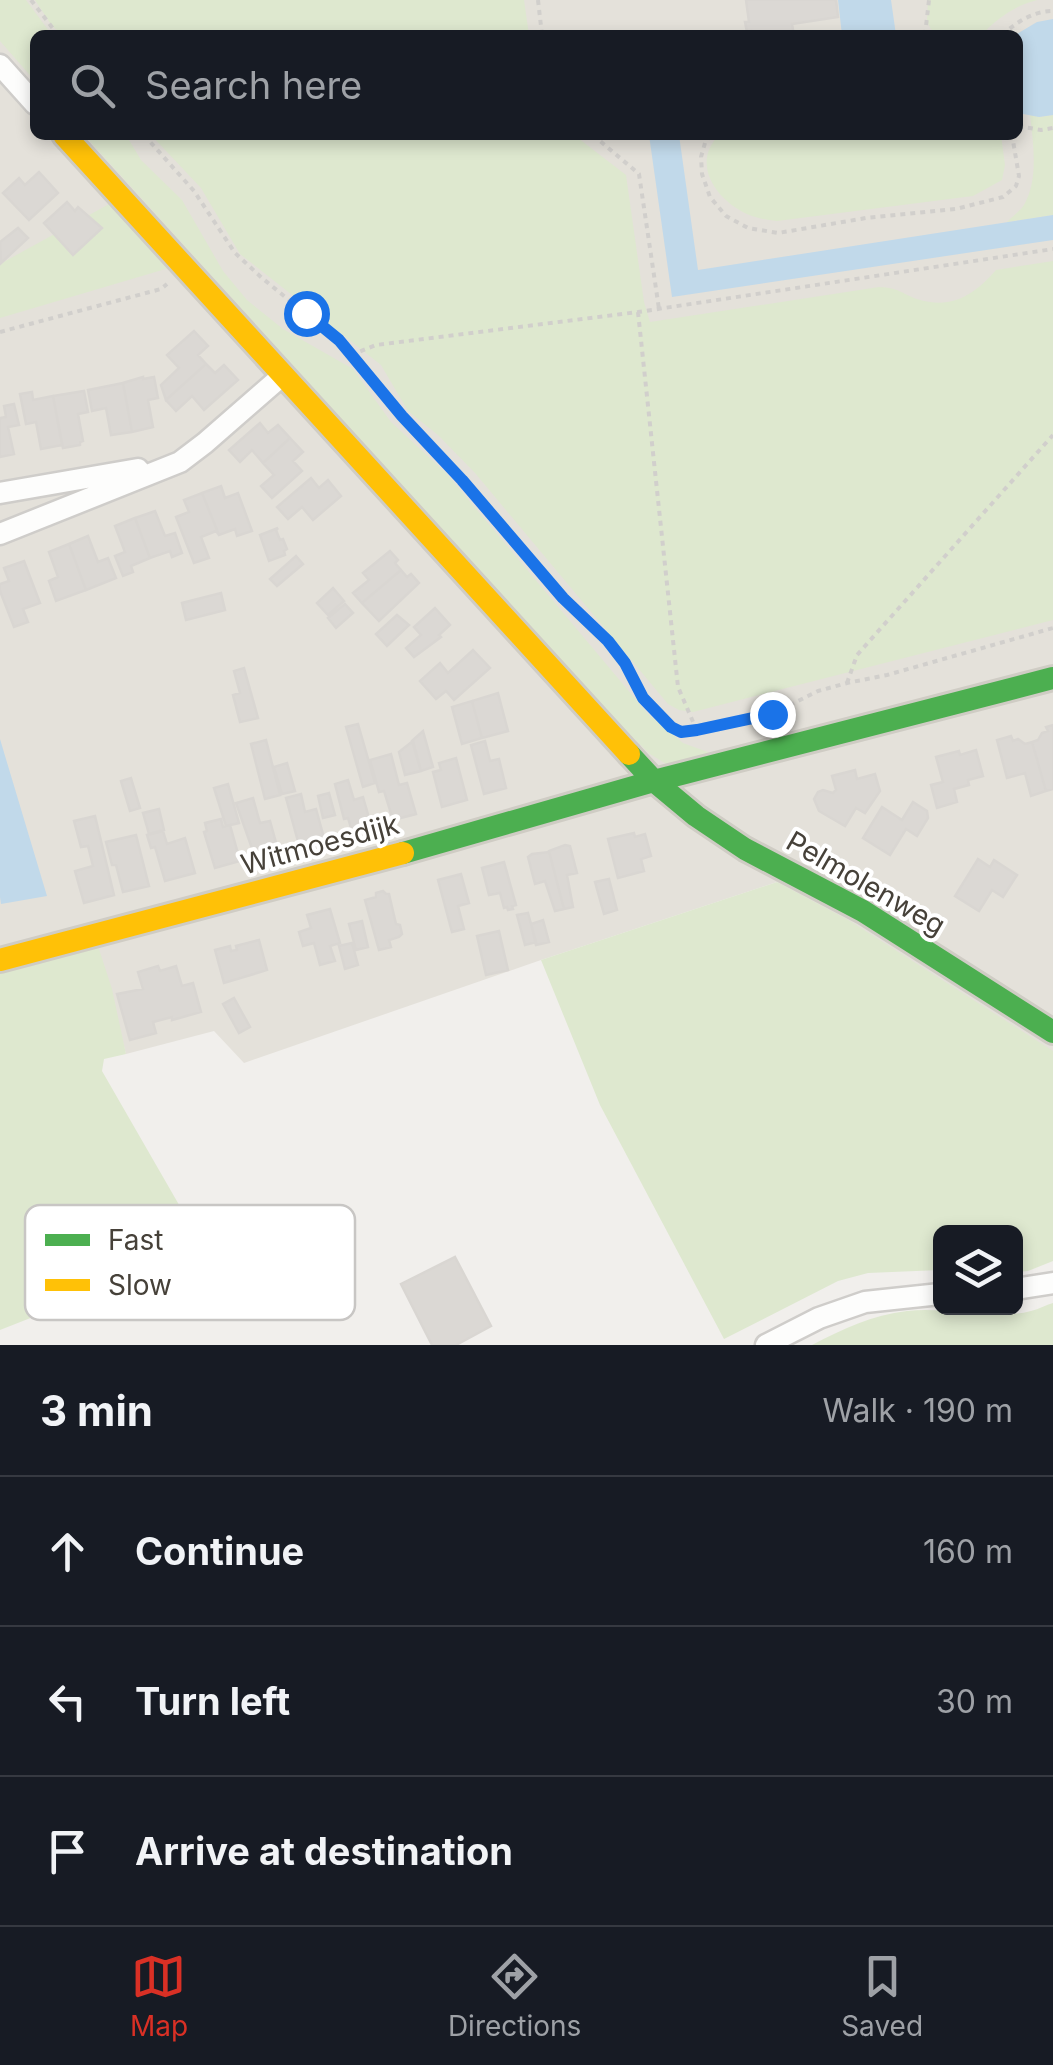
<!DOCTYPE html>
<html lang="en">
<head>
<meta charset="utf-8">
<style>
  :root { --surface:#171b24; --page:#242831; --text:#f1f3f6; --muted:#9ea1a6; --line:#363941; --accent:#d93025 }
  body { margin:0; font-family:Inter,sans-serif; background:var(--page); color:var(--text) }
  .controls { position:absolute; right:30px; bottom:30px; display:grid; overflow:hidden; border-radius:15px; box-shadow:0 5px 15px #0003 }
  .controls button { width:90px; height:90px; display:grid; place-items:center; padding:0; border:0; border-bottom:2px solid var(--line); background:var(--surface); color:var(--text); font:50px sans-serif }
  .stop { position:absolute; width:30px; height:30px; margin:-22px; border:8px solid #1a73e8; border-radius:50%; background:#fff }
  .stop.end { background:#1a73e8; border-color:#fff; box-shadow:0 2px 10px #0008 }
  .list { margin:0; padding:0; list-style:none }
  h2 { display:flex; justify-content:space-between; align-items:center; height:130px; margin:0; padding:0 40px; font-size:42px }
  h2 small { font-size:32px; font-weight:400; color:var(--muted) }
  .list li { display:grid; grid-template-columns:65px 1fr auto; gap:30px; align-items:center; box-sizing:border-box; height:150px; padding:0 40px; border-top:2px solid var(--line) }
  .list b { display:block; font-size:38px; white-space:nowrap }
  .list em { font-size:32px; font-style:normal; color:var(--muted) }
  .icon { flex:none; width:55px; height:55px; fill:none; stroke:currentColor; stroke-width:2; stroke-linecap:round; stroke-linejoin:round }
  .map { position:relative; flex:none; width:1053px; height:1345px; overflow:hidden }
  .search { position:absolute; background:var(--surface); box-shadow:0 5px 15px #0003; left:30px; right:30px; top:30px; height:110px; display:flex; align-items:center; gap:25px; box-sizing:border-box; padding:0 35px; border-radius:15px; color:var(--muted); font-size:38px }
  .sheet { height:580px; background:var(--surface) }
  nav { display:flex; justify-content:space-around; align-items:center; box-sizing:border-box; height:140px; border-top:2px solid var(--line); background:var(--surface); font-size:28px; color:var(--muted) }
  nav a { display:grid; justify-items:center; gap:5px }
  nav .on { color:var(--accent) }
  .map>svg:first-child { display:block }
</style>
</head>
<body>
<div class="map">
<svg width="1053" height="1345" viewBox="0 0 1053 1345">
  <rect width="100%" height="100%" fill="#f1efec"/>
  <path fill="#e4e1da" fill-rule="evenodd" d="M0 0H1053V1069L777 882 541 960 244 1063 214 1031 126 1054 96 940 0 966ZM35 35H1018V135H35Z"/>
  <path fill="#dee8cf" d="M0 0H26L52 35H35V81L0 41Z
    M35 0H524L529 35H63L52 26Z
    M928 0H1037C1014 6 998 18 981 35L932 31 927 22Z
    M1030 115 1039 117 1053 115V215L1007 222C1012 217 1020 211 1024 205 1039 179 1033 143 1030 115Z
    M84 135H126L141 160 182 200 223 271 247 300 283 329 353 369 391 422 446 473 648 714 683 743 716 755 671 767 650 754 609 714Z
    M151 135H574L626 175 644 302 650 322 879 287C900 288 900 293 917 299 952 310 974 295 996 270L1053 261V620L693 712 679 710 668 704 475 473 438 435 408 411 381 365 240 254 201 188Z
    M719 135H1001L1005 165 1002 180 973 196 777 221C769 220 760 219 752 216 719 204 689 165 719 135Z
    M111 203 169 268 0 318V264Z
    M777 882 850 921 1053 1051V1261L1028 1271 1016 1272V1232H940V1270L868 1273 838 1281 724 1339 600 1105 541 960Z
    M96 940 112 989 126 1054 104 1059 102 1071 201 1243 188 1256 0 1330V966Z
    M1053 1303V1345H812C843 1329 872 1315 907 1311 946 1306 995 1321 1031 1311 1039 1309 1046 1305 1053 1303Z"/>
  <path fill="#c1d9ea" d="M838 0H891L896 35H842Z
    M1053 19V115L1039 117 1018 113V35H1015L1037 22Z
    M649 135H679L698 270 1053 215V240L672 297Z
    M0 739 47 896 1 904 0 897Z"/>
  <path fill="#dbd8d4" stroke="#d9d6d2" stroke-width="2.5" d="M746 0H836L838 17 792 24 794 35H751V31L747 32 745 22H749Z
    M39 172 58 193 29 220 3 193 19 178 25 185Z
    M67 202 75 211 78 207 102 228 73 255 44 223Z
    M18 228 28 238 1 263 0 242Z
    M194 331 208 346 198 355 206 364 166 400 161 385 179 368 167 355Z
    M206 364 215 373 224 365 238 380 204 410 192 396 176 411 166 400Z
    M143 377V379L154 377 158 398 148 400 153 427 132 432 123 383Z
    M123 383 132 432 111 435 106 408 92 411 88 390Z
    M84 391 88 412 78 414 83 441 80 442V445L63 448 53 396Z
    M32 392 33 400 53 396 62 445 41 449 36 422 26 424 20 394Z
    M14 404 19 425 8 427 14 454 0 457V418L6 417 4 406Z
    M260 423 268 433 278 425 290 438 263 463 252 450 240 462 229 450Z
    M290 438 303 452 293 461 302 471 272 498 261 486 274 475 263 463Z
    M311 478 319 488 328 480 341 496 313 520 302 507 288 519 277 507Z
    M221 486 225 498 238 493 252 531 237 536 235 529 219 535 202 493Z
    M202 493 219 535 216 531 201 537 209 558 194 563 176 517 189 512 184 500Z
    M155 511 165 536 175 533 182 553 172 557 170 551 150 558 135 518Z
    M135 518 150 558 131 566 133 572 123 576 115 556 125 552 115 526Z
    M278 528 276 530 280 540 283 539 287 549 284 551 285 555 269 561 260 535Z
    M88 536 98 562 108 558 116 578 86 590 69 544Z
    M69 544 86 590 56 601 49 581 58 577 49 552Z
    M390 551 398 560 395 563 401 570 362 603 353 593 369 580 363 573Z
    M296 556 303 564 277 586 270 579Z
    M24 561 40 603 23 609 28 622 14 627 0 591V584L9 581 4 568Z
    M401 570 407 577 411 574 419 583 379 621 362 603Z
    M333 588 344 601 328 615 317 603Z
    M221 593 225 610 186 620 182 603Z
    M345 604 353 613 336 628 328 618Z
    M435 608 450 625 439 635 441 637 414 657 406 648 421 635 414 627Z
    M397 615 409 625 387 646 376 634Z
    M473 650 490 668 454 700 446 691 436 699 420 681 440 663 448 673Z
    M244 668 258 718 240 722 233 695 240 693 234 671Z
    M498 693 508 731 482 738 472 701Z
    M472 701 482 738 462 744 452 707Z
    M358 724 375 783 363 787 346 727Z
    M1053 725V789L1046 791 1032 742 1038 740 1042 733 1048 731 1046 727Z
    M423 731 433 767 421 771 412 741Z
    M1011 736 1013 741 1018 739 1025 744 1032 742 1046 791 1031 796 1025 773 1007 778 997 740Z
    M266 740 280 795 265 799 251 744Z
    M413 741 421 771 405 775 399 752Z
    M485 741 490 761 499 759 506 788 484 794 471 745Z
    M976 750 983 776 968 780 969 785 954 789 957 802 937 808 931 785 943 782 936 757 959 751 960 755Z
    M391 754 399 785 407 783 416 814 393 820 384 791 379 792 370 760Z
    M456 758 467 800 442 807 433 772 441 770 439 763Z
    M287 763 295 791 282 794 274 767Z
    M855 770 857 779 875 774 880 791 865 813 856 808 845 826 819 811 814 799 818 792 823 790 833 793 836 790 832 776Z
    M131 778 140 808 130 811 121 781Z
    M348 780 354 800 363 797 371 825 352 831 348 818 344 819 335 784Z
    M228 784 239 823 226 826 214 788Z
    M329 793 335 815 323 818 318 796Z
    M301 794 305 812 316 809 324 838 299 845 286 798Z
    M253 798 260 823 270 821 278 850 255 857 236 803Z
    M913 802 927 811 928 818 917 836 906 829 890 855 863 838 882 807 902 820Z
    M159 809 164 830 149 834 143 813Z
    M95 816 114 895 84 903 75 871 93 866 88 846 81 847 74 821Z
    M221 819 223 827 230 825 240 861 215 868 204 832 207 831 205 823Z
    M163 831 167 844 185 838 195 873 165 881 155 847 151 848 147 835Z
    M634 833 635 837 645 834 651 856 641 859 644 871 618 878 608 839Z
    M136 835 149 886 123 892 116 865H112L106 842Z
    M565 845 570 846 577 873 567 875 573 907 564 909 549 851Z
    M549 852 564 909 555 911 545 881 535 884 528 857 532 854Z
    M978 859 990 867 994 860 1017 875 1003 897 992 890 979 911 955 896Z
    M504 862 516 905 512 906 513 909 508 910 507 907 504 908 500 893 489 895 482 868Z
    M461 874 469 903 458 906 464 929 452 932 438 880Z
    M609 879 617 910 604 914 595 882Z
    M383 891 386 894H389L396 924 400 925 402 934 399 937 389 940 391 947 379 950 365 900 376 897V893Z
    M330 909 340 943 330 946 335 961 320 965 314 943 303 946 299 932 311 928 307 915Z
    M528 913 536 942 525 945 517 915Z
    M543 920 549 942 536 945 531 924Z
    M362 921 368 947 356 950 349 924Z
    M499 931 508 970 486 975 477 936Z
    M259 940 267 970 224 983 215 950 230 946 231 951 237 950 236 946Z
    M352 943 358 965 345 969 339 946Z
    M158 966 160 971 176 966 182 986 193 983 201 1012 172 1020V1017L153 1022 156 1033 130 1040 117 994 143 989 138 972Z
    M234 998 250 1027 239 1033 223 1004Z
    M455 1257 491 1326 456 1345H432L401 1284Z"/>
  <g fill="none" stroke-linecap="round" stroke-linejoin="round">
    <g stroke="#cfcdca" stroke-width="25">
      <path id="street" d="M0 65 35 104
        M0 493 138 469
        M0 534 180 462 205 443 283 375
        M1016 1289 1053 1283
        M766 1345 819 1318 865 1302 940 1294"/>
    </g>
    <g stroke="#cfccc4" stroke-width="28">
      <path id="fast" d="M629 754 654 781 696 816 745 849 863 911 1053 1032
        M403 853 654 781 1053 678"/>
    </g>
    <g stroke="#cfccc4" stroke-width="28">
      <path id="slow" d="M64 135 629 754
        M0 960 403 853"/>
    </g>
    <path stroke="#d1cfcc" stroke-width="4" stroke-dasharray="5 5" stroke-linecap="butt" d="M31 0 58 35
      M538 0 542 35
      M925 35 929 0
      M1002 35C1017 22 1033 11 1053 11
      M1018 126 1041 130 1053 128
      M144 135 194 191 235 253 262 278 339 341 402 416 462 480 563 598 608 641 625 663 643 697 671 727 681 732 697 731 772 714 818 691 847 683 887 675 1053 628
      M593 135 639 174 659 309
      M711 135 705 143 701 157 702 174 710 197 726 216 748 228 778 233 866 218 956 209 1003 197 1016 186 1019 176 1012 135
      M638 312 678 687 697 731
      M0 332 161 289 167 284
      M351 355 376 345 638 312 1053 249
      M847 683 857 655 1053 435"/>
    <use href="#street" stroke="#fdfdfc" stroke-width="20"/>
    <use href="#fast" stroke="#4caf50" stroke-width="22"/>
    <use href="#slow" stroke="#ffc107" stroke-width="22"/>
  </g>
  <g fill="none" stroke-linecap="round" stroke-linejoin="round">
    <path stroke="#1a73e8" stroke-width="12" d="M306 313 339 340 402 416 462 480 563 598 608 641 625 663 643 698 671 727 681 732 697 730 772 714"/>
  </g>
  <g text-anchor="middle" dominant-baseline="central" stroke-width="8" stroke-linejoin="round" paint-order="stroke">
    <g font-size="28" fill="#464139" stroke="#fff">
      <text transform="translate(320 844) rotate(-15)">Witmoesdijk</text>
      <text transform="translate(866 883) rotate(30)">Pelmolenweg</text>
    </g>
  </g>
  <rect x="25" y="1205" width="330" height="115" rx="15" fill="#fff" stroke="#c8c6c4" stroke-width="2.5"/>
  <rect x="45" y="1234" width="45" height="12" fill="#4caf50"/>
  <rect x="45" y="1279" width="45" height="12" fill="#ffc107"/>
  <g font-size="28" fill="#464139">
    <text x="108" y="1250">Fast</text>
    <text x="108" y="1295">Slow</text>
  </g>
</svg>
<div class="controls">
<button><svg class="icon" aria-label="layers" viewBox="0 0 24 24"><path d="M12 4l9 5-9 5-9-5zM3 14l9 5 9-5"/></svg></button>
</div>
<div class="stop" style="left:306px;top:313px"></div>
<div class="stop end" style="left:772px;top:714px"></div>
<div class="search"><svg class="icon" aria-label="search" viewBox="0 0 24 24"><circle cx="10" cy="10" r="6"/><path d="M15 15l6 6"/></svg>Search here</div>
</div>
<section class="sheet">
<h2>3 min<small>Walk · 190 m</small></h2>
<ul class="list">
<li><svg class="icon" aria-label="ahead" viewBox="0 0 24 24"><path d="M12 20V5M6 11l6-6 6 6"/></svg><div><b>Continue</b></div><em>160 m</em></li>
<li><svg class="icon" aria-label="left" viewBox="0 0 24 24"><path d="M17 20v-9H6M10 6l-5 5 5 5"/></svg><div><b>Turn left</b></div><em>30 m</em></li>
<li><svg class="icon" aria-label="arrive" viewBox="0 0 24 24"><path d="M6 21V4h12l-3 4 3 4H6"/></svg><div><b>Arrive at destination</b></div></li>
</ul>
</section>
<nav>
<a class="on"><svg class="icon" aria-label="map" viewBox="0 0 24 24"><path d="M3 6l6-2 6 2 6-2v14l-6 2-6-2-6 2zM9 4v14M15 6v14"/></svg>Map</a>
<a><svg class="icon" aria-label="directions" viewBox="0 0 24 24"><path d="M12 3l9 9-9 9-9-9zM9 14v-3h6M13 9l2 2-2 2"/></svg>Directions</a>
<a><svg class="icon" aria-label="saved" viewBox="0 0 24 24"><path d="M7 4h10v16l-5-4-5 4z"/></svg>Saved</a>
</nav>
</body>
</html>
